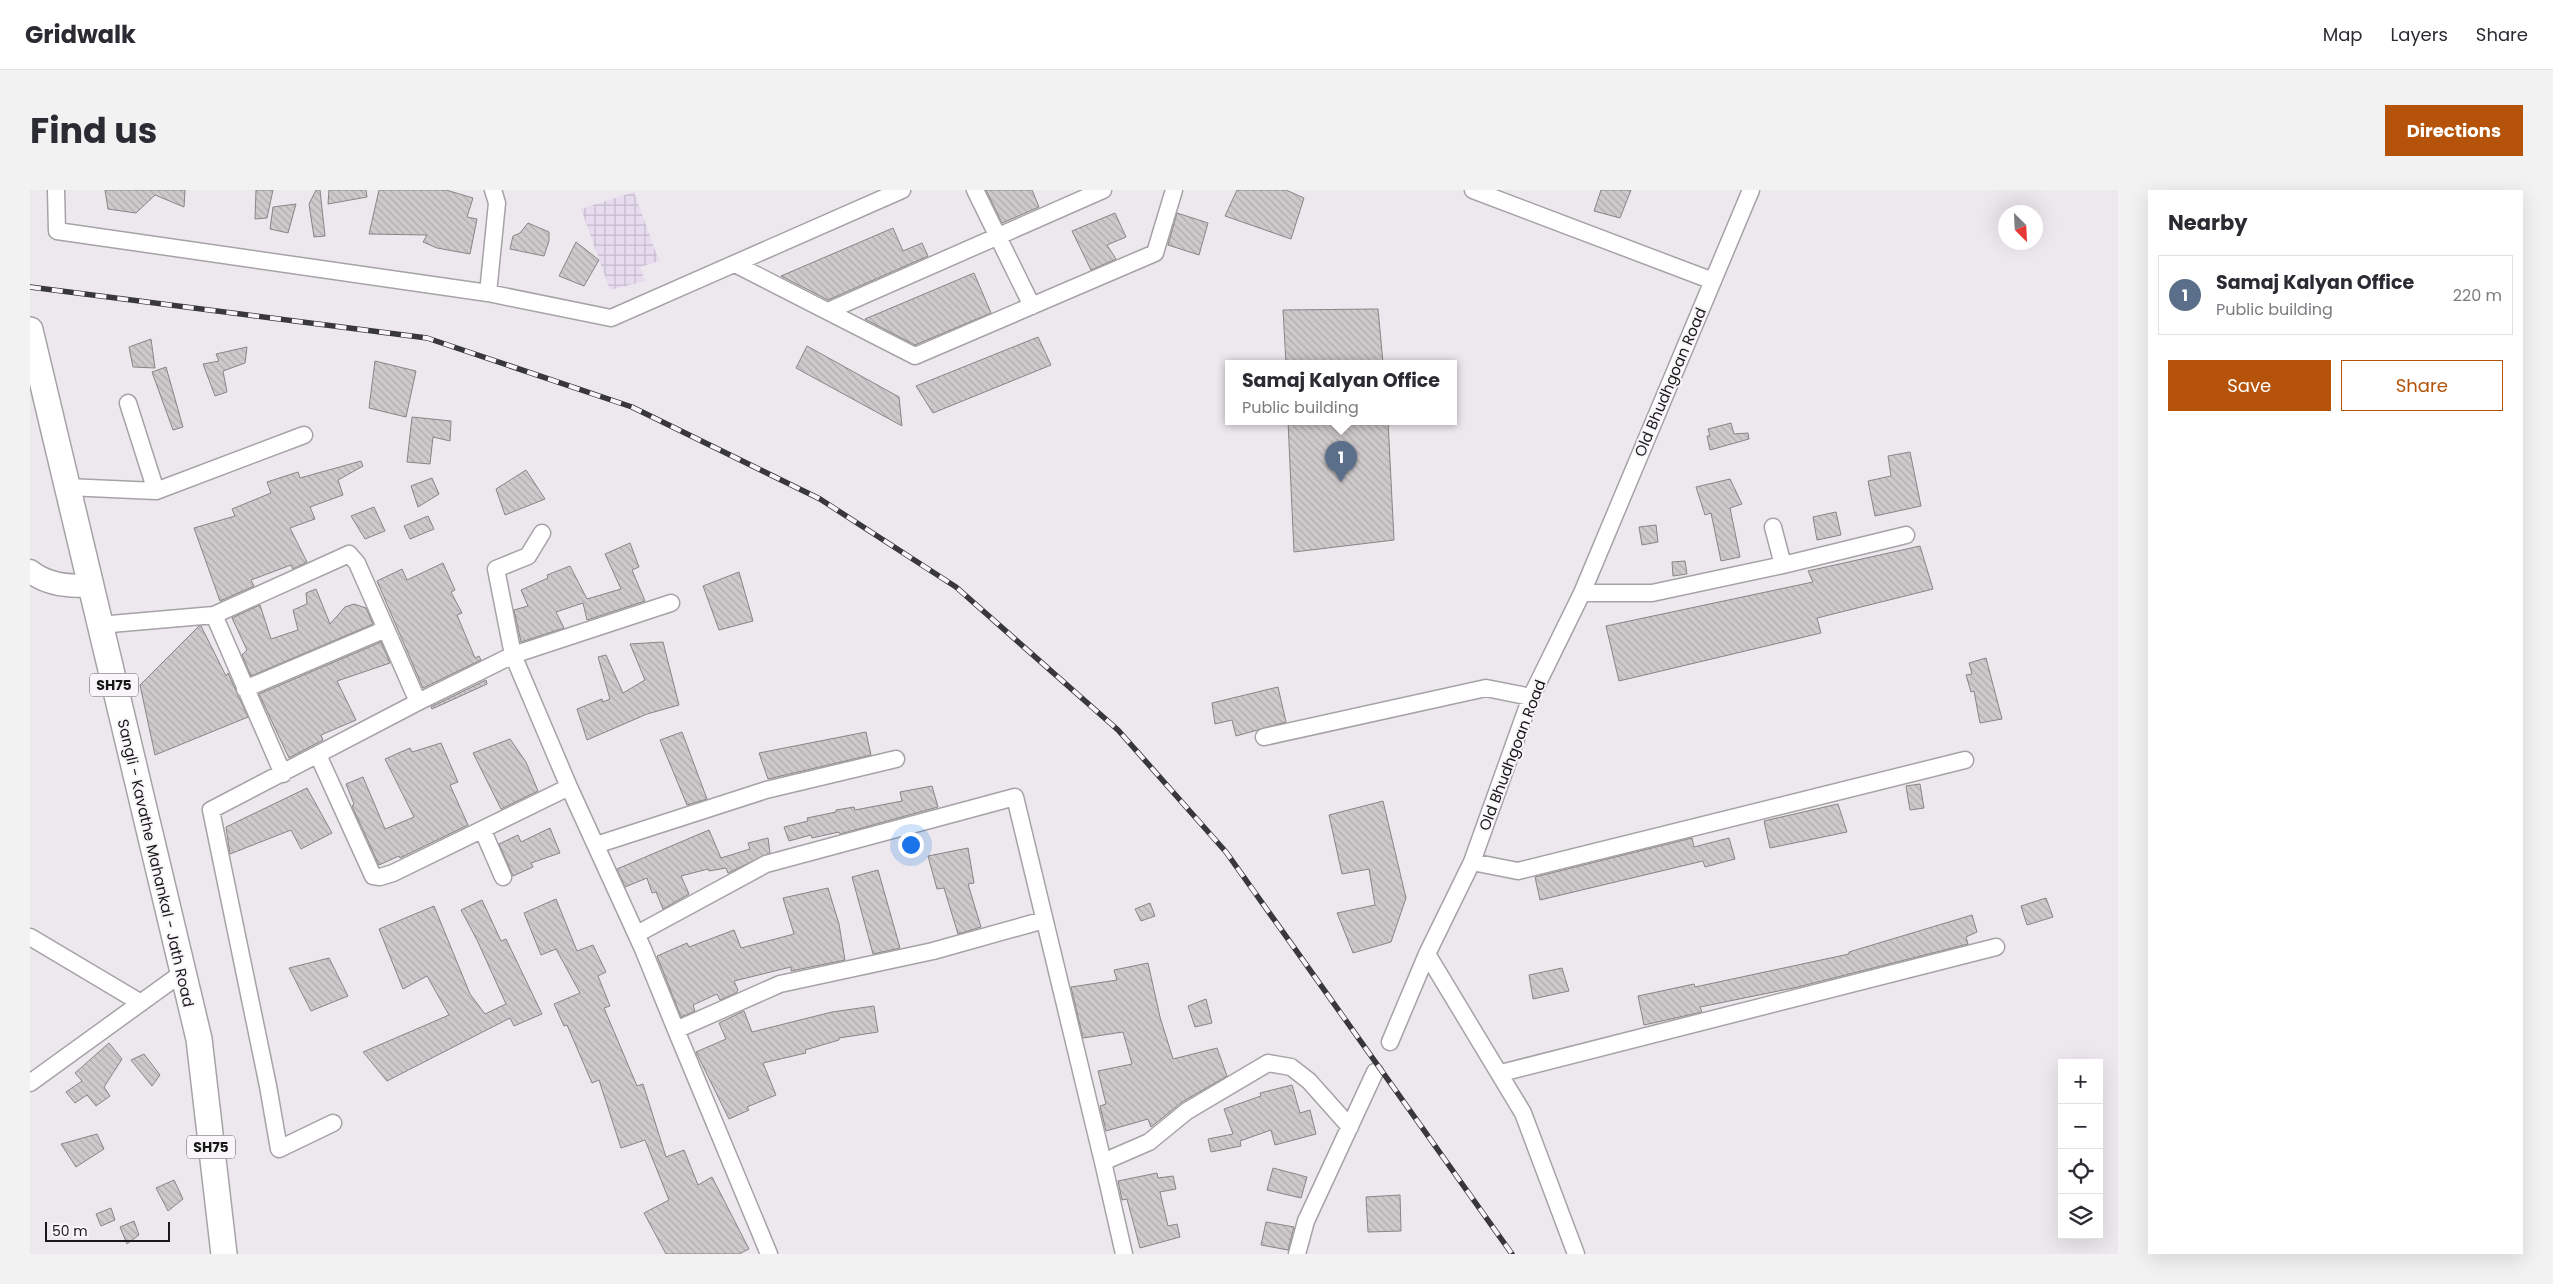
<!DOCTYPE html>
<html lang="en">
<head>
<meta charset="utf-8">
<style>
  :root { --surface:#fff; --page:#f2f2f3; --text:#2b2b33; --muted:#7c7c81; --line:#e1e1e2; --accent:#b45309 }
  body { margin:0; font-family:Poppins,sans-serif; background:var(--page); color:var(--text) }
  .controls { position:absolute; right:15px; bottom:15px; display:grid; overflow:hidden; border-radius:0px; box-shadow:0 5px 20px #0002 }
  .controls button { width:45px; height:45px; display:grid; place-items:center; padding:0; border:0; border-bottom:1px solid var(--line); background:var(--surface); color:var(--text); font:25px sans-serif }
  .compass { position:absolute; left:1968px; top:15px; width:45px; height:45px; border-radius:50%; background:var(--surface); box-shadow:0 5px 20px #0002; rotate:156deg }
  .scale { position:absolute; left:15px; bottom:12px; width:125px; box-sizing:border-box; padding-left:5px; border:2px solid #191819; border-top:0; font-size:14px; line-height:18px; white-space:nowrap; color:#191819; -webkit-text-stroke:4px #f9f6fa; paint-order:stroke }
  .you { position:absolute; left:880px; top:654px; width:18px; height:18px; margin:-12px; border:4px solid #fff; border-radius:50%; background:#1a73e8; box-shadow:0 0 0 8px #1a73e833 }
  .badge { display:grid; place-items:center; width:32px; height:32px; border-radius:50%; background:var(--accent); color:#fff; font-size:16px; font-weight:700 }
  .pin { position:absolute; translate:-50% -41px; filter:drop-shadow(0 1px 2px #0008) }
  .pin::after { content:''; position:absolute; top:26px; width:18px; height:15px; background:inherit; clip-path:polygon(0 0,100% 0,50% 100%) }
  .popup { position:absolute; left:1195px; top:170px; width:232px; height:65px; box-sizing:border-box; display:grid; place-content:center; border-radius:0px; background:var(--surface); filter:drop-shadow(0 1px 4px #0005); font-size:16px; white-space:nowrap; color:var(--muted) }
  .popup b { font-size:19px; color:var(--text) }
  .popup::after { content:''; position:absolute; left:50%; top:100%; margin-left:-10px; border:10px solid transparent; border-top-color:var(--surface) }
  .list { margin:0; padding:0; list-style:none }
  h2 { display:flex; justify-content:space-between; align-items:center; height:65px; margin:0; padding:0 20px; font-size:21px }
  h2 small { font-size:16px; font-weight:400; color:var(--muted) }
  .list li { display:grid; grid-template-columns:32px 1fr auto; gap:15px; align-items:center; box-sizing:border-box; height:80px; margin:0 10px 10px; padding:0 10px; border:1px solid var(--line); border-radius:0px }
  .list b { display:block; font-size:19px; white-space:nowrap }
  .list p { margin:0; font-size:16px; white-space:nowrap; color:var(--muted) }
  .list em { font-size:16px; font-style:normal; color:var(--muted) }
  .actions { display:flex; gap:10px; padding:15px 20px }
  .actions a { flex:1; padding:11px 0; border:1px solid var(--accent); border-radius:0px; text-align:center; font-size:18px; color:var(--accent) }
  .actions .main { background:var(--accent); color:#fff }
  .icon { flex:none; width:28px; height:28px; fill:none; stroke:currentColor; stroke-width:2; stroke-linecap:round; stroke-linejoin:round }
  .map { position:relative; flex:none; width:2088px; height:1064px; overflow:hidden; border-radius:0px }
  header { display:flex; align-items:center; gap:30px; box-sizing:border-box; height:70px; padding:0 25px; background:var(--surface); border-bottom:1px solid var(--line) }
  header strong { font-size:24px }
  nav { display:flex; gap:28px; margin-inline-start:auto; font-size:18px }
  .intro { display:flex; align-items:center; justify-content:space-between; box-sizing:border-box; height:120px; padding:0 30px }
  h1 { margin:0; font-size:35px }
  .button { padding:12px 22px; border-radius:0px; background:var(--accent); color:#fff; font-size:18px; font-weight:700 }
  main { display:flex; gap:30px; padding:0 30px }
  aside { flex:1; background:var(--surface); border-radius:0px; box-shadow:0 5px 20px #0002 }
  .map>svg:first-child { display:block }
</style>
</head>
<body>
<header>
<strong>Gridwalk</strong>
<nav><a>Map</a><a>Layers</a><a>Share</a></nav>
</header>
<div class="intro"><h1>Find us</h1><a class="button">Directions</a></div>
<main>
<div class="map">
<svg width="2088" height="1064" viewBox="0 0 2088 1064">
  <defs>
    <pattern id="industrial-grid" width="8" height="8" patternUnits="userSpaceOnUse" patternTransform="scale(1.25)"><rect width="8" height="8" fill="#e7dbef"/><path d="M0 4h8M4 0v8" fill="none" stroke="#c6bbcc"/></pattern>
    <pattern id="building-back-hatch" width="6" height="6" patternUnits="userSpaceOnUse" patternTransform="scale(1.25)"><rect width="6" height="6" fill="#cec9cb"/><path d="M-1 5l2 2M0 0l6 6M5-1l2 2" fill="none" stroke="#b0acae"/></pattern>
  </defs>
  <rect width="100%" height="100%" fill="#ece8ed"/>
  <path fill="url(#industrial-grid)" d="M604 2 629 71 610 77 615 91 580 100 551 19Z"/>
  <path fill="url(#building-back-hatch)" stroke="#898486" d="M75 0H155L154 17 125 5 106 23 78 19Z
    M226 0H243L237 28 225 29Z
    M286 0H290L295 46 284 47 279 14Z
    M299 0H336L337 7 298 14Z
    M349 0H416L443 8 437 27 447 29 440 64 407 58 393 52 397 45 339 44Z
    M956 0H1002L1009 17 972 33Z
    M1207 0H1256L1274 8 1261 49 1195 26Z
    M1571 0H1601L1590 28 1564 21Z
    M266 14 258 43 240 39 243 17Z
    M1085 23 1096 47 1077 55 1086 69 1061 80 1042 41Z
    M1147 23 1178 33 1169 65 1138 55Z
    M498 33 519 42V51L514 66 480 59 483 46 490 43Z
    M863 38 873 61 892 53 898 66 798 110 751 86Z
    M546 52 569 70 554 96 529 86Z
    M944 83 961 123 885 155 835 129Z
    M1348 119 1353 173H1256L1253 120Z
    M1008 147 1021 175 903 223 886 196Z
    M121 149 125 178 103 177 99 157Z
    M777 156 869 207 872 236 766 178Z
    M217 157 215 173 193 181 197 202 185 206 173 174 189 171 186 164Z
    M345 171 386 181 376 227 339 218Z
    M136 177 153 237 143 240 122 182Z
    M382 227 421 231 420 251 403 247 400 274 377 272Z
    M1258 231H1358L1364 350 1264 362Z
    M1701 233 1704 244 1718 243 1719 249 1680 260 1677 246H1680L1678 239Z
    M1880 262 1891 316 1845 326 1838 291 1861 286 1858 266Z
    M331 271 333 276 308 290 313 305 280 317 285 329 260 338 277 372 263 379 261 375 221 390 224 396 190 411 164 338 205 326 202 319 241 303 237 292 268 282 270 288Z
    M496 280 515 309 475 325 466 299Z
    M402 288 409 304 388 317 381 296Z
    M1700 289 1712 314 1700 318 1710 367 1691 371 1681 323 1675 325 1666 297Z
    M344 317 355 341 335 349 321 326Z
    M1806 322 1811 345 1787 350 1783 327Z
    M398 326 404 339 380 349 374 336Z
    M1626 335 1628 352 1612 355 1609 337Z
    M600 353 609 377 602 380 615 411 557 430 553 413 526 422 534 438 491 452 484 420 498 416 491 400 518 388 517 385 540 376 557 409 591 399 575 364Z
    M1890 356 1903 399 1787 428 1791 443 1589 491 1576 436 1783 392 1778 381Z
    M1655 371 1657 384 1643 386 1642 372Z
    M413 373 425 400 421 402 432 423 427 425 445 468 449 466 451 470 393 498 347 391 372 379 377 390Z
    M709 382 723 431 689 440 673 396Z
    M286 399 300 434 315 417 324 414 336 418 343 434 221 486 212 465 217 460 202 428 230 415 241 449 268 440 263 420 277 414 276 403Z
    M169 436H171L196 486 198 483 218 527 125 565 110 495Z
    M351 452 360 473 307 491 326 530 291 545 293 550 259 568 229 504Z
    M633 452 649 515 617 524 557 550 547 519 572 509 573 512 580 509 568 467 576 465 593 503 615 490 600 454Z
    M1956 468 1972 529 1950 533 1944 501 1941 502 1936 485 1942 484 1939 473Z
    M456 490 457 494 402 519 401 517Z
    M1248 497 1256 532 1206 546 1202 530 1185 534 1182 513Z
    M652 542 677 609 657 615 630 550Z
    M836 542 841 565 738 589 729 563Z
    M480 549 496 572 508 601 471 619 443 563Z
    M411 553 428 592 420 595 438 635 370 668 369 666 349 675 322 616 324 614 316 594 333 587 355 639 384 627 355 569 380 558 382 562Z
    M1890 594 1894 618 1880 620 1876 596Z
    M902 596 908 617 810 644 809 642 782 648 781 645 759 651 754 637 778 631 777 628 806 622V620L824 617 825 620 872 611 870 602Z
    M277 598 302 643 271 659 261 640 200 664 196 637Z
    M1353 611 1376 708 1361 752 1323 763 1307 723 1345 715 1339 679 1312 684 1299 625Z
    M1808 614 1817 642 1740 658 1734 631Z
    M520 638 530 663 501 673 503 677 483 686 469 654 488 645 491 652Z
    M679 640 691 668 720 659 718 653 738 648 740 663 698 683 696 678 679 681 678 679 651 686 659 704 633 719 626 702 622 703 617 688 595 697 587 679Z
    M1662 648 1664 657 1699 648 1705 669 1675 677 1673 671 1510 710 1505 687Z
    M938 658 944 693 938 694 951 737 928 744 914 698 907 699 898 666Z
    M848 680 870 758 843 764 822 687Z
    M798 698 809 734 815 770 761 781V777L704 791 708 800 706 803 690 810 687 804 663 815 665 821 651 827 627 766 657 753 659 757 704 740 711 758 764 744 753 708Z
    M2016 708 2023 727 1997 735 1991 716Z
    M526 709 547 761 563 755 576 782 568 786 580 816 574 818 607 896 613 894 636 967 654 960 668 995 682 987 719 1059 709 1064H636L614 1023 639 1010 615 950 591 958 569 890 562 893 537 835 534 836 524 814 550 803 526 759 511 765 494 723Z
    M452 710 471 751 476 749 512 824 484 836 480 828 357 891 333 862 419 825 397 786 373 799 349 739 404 716 440 804 455 824 476 814 447 750 431 720Z
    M1120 713 1125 726 1111 731 1105 719Z
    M1942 725 1947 742 1936 747 1938 754 1768 797 1670 817 1672 822 1614 835 1608 806 1664 794 1665 797 1819 764V762Z
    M299 768 318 806 281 821 259 778Z
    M1118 773 1130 827 1143 869 1187 858 1197 886 1152 912 1121 937 1118 929 1076 941 1070 916 1076 914 1068 881 1102 874 1093 842 1053 848 1041 797 1087 790 1084 780Z
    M1532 778 1539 801 1503 809 1499 785Z
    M1176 809 1182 833 1165 837 1158 816Z
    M844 816 848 842 809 848V850L775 860 776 863 733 873 746 905 717 917 719 920 699 929 666 862 696 849 689 833 714 821 722 842 802 822Z
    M79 853 92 869 74 897 80 906 66 916 57 905 45 913 36 902 52 891 45 883Z
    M114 864 130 885 122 896 101 870Z
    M1262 895 1270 923 1280 920 1286 944 1245 955 1241 940 1210 951 1211 956 1181 962 1178 949 1203 944 1194 919 1231 906 1230 903Z
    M67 944 74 959 46 977 31 954Z
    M1243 978 1277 987 1271 1008 1237 1000Z
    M1127 983 1128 988 1143 986 1146 999 1130 1002 1138 1036 1147 1034 1150 1047 1110 1058 1097 1009 1092 1010 1088 991Z
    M144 990 153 1009 138 1021 126 998Z
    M1370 1005 1371 1041 1338 1042 1336 1007Z
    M81 1018 85 1030 71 1036 66 1024Z
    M104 1031 109 1045 97 1054 90 1037Z
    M1236 1032 1264 1037 1258 1060 1231 1055Z"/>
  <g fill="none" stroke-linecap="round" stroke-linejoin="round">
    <g stroke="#a6a3a7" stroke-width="19">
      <path id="street" d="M26 0 27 41 458 103 581 128 872 0
        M945 0 1002 116
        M1443 0 1683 91
        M705 74 885 166 1125 63 1144 0
        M458 103 467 13 463 0
        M798 121 1073 0
        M37 297 126 301 98 213
        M126 301 274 245
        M1753 375 1876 345
        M1552 403H1622L1753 375 1743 337
        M184 425 253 584
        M69 435 184 425 319 364 327 373 388 512
        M215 499 356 439
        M1234 547 1456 498 1501 507
        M288 565 343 686 350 687 363 683 539 597 483 465 641 413
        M539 597 613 759 646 840 750 794 903 761 1014 730
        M453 641 473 687
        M566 655 736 600 866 569
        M1442 672 1488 681 1935 570
        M607 744 736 674 985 607 1073 972
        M0 747 111 813
        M646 840 739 1064
        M1360 852 1397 764
        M1471 883 1966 757
        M0 893 152 783
        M303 933 249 959 238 896 181 620 388 512 483 465 466 379 498 366 512 343
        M1094 1064 1073 972 1119 952 1157 921 1238 873 1261 877 1279 891 1320 937
        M1267 1064 1276 1031 1345 882
        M1546 1064 1493 923 1397 764 1442 672 1501 507 1552 403 1721 0"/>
    </g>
    <g stroke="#a6a3a7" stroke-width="25">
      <path id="secondary" d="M0 381C17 395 40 397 61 395"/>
    </g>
    <g stroke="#a6a3a7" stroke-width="28">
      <path id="primary" d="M0 140 169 849 194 1064"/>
    </g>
    <use href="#street" stroke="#fff" stroke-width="16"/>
    <use href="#secondary" stroke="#fff" stroke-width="22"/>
    <use href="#primary" stroke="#fff" stroke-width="25"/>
    <g stroke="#383739" stroke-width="5.5">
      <path id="rail" d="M0 97 397 148 602 217 790 309 926 397 1088 540 1196 662 1482 1064"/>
    </g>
    <use href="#rail" stroke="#f9f6fa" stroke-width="4" stroke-dasharray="11" stroke-linecap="butt"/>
  </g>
  <g text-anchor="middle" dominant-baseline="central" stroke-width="4" stroke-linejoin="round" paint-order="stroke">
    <g fill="#f9f6fa" stroke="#5c5b5c" stroke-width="1">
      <rect x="60" y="483.5" width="48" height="23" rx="4"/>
      <rect x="157" y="945.5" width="48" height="23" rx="4"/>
    </g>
    <g font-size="14" font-weight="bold" fill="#191819">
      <text x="84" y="495">SH75</text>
      <text x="181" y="957">SH75</text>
    </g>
    <g font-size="15" fill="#191819" stroke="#f9f6fa">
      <text transform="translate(1640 192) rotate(-67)">Old Bhudhgoan Road</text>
      <text transform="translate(1482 565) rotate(-69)">Old Bhudhgoan Road</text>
      <text transform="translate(126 673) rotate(77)">Sangli - Kavathe Mahankal - Jath Road</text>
    </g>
  </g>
</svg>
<div class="controls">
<button>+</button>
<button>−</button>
<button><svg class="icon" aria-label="locate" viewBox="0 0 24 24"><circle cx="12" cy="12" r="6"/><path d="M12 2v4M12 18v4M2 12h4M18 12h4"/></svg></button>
<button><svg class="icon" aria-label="layers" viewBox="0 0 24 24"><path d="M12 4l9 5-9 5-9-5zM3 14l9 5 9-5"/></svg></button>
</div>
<svg class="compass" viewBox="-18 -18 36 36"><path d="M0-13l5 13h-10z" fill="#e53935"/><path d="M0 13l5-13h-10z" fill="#7c7c81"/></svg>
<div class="scale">50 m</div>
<div class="you"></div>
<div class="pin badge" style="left:1311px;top:292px;background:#5c6f8a">1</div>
<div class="popup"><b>Samaj Kalyan Office</b>Public building</div>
</div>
<aside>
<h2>Nearby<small></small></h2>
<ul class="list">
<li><span class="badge" style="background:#5c6f8a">1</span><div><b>Samaj Kalyan Office</b><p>Public building</p></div><em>220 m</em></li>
</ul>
<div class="actions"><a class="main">Save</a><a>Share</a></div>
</aside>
</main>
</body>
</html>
